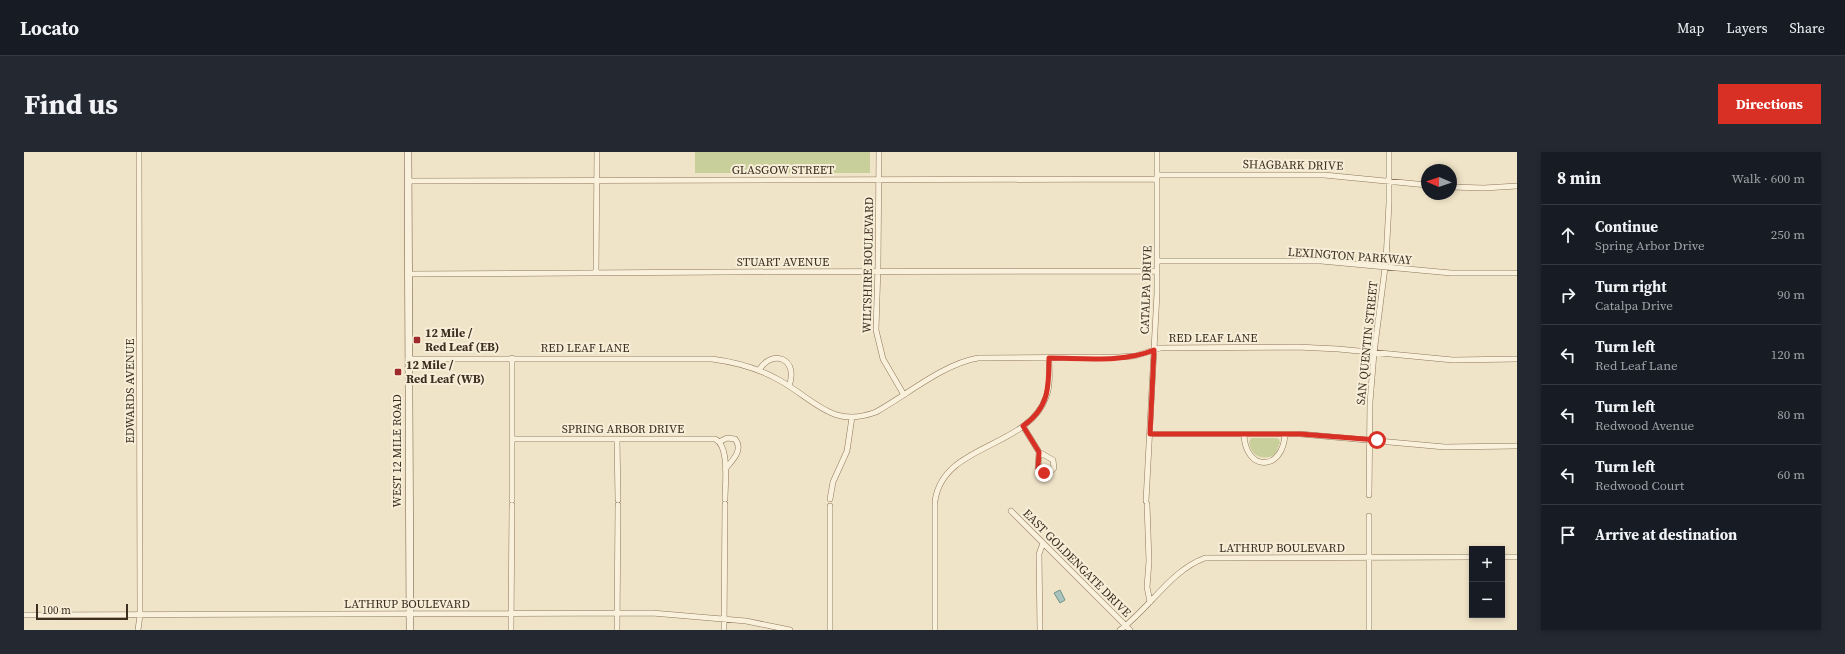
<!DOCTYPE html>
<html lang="en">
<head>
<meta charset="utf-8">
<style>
  :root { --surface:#171b24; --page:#242831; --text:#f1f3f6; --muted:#9ea1a6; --line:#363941; --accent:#d93025 }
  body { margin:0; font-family:"Source Serif 4",serif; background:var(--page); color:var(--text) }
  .controls { position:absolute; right:12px; bottom:12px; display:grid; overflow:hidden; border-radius:0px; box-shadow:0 2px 6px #0003 }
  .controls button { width:36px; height:36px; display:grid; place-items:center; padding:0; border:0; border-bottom:1px solid var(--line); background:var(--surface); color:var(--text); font:20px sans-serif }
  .compass { position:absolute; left:1397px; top:12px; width:36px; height:36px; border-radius:50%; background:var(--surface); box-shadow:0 2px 6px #0003; rotate:272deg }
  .scale { position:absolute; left:12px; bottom:10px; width:92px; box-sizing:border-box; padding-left:4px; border:2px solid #3d2e20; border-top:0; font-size:11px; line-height:14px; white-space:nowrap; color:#3d2e20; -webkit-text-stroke:3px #f7eed8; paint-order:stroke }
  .stop { position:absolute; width:12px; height:12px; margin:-9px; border:3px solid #d93025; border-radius:50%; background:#fff }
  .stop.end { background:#d93025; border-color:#fff; box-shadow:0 1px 4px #0008 }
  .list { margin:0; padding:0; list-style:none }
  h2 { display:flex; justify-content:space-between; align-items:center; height:52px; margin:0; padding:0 16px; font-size:17px }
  h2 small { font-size:13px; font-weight:400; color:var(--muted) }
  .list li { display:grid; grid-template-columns:26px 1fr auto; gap:12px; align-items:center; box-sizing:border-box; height:60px; padding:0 16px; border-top:1px solid var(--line) }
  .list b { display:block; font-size:15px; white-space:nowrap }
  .list p { margin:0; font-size:13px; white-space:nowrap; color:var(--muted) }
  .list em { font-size:13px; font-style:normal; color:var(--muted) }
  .icon { flex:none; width:22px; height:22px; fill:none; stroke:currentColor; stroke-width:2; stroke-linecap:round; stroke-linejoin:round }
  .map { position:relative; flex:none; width:1493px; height:478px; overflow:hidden; border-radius:0px }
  header { display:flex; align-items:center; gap:24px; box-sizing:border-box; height:56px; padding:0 20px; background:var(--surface); border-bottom:1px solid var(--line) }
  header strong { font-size:19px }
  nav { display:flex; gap:22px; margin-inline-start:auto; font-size:14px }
  .intro { display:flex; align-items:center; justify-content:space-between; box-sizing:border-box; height:96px; padding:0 24px }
  h1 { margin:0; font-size:28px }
  .button { padding:10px 18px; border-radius:0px; background:var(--accent); color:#fff; font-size:14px; font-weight:700 }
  main { display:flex; gap:24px; padding:0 24px }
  aside { flex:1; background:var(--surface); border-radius:0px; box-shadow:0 2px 6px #0003 }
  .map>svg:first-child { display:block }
</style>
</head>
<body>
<header>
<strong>Locato</strong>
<nav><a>Map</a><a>Layers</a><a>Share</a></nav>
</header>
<div class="intro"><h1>Find us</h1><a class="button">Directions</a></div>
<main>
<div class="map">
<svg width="1493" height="478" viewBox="0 0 1493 478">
  <rect width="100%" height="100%" fill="#f0e4c8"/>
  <path fill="#c9cf9b" d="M671 0H846V21H671Z
    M1227 286H1252L1255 287 1256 291 1251 303C1238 309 1227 304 1225 290Z"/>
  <path fill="#a9c4bc" stroke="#6f938a" d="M1036 438 1041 448 1036 451 1030 441Z"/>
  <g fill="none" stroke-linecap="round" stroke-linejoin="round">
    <g stroke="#8d765c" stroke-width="6">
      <path id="minor" d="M855 0 854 114 852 178 859 207 880 243
        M1133 23H1300L1403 33
        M384 29 1133 27
        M1427 35 1460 36 1493 34
        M1133 109H1297L1427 121H1493
        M572 121 573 0
        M384 122C634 120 883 119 1133 119
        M488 206V348
        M384 207H688C711 210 734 216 755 228 790 247 808 277 852 260 883 243 919 212 954 206L1094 205 1111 204 1136 196 1273 195 1314 197 1429 208 1493 207
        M735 218C749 196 775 207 765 234
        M999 274 1015 300 1014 316 1017 320H1026L1030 316 1029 308 1015 300
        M1126 282H1276L1421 295 1493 294
        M1220 282C1221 320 1259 320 1261 282
        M488 287H691C706 294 701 332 701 347
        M593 287 594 348
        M695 290 703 286 711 287C720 298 708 309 701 317
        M1345 343 1346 250 1350 201 1362 108 1365 51V0
        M806 347 809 330 823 299 828 265
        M911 349C919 291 1004 297 1022 245 1027 233 1025 219 1025 206
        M1122 349 1133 141V0
        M911 352V478
        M1123 352 1125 409 1123 435 1126 450
        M806 354V478
        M987 359 1106 478
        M1345 364V478
        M1478 405H1493
        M0 463 628 461 722 469 766 478
        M114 478 116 463 115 0
        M487 478 488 353
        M593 478 594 353
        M700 478 701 352
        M1016 478 1015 402 1019 391
        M1096 478C1125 457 1147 418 1181 406L1448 405"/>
    </g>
    <g stroke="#6f573f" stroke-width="8">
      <path id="secondary" d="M384 0 386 478"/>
    </g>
    <use href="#minor" stroke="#faf1dc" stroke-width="5"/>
    <use href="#secondary" stroke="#faf1dc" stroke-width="7"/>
  </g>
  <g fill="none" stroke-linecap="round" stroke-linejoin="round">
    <path stroke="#d93025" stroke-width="5" d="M1020 321 1014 316 1015 300 999 274C1025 256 1025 235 1025 206 1058 206 1099 211 1130 198L1126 282H1276L1353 288"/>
  </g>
  <g fill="#9e2a2b" stroke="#f7eed8" stroke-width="1.5">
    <rect x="389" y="184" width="8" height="8" rx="2"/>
    <rect x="370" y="216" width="8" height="8" rx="2"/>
  </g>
  <g text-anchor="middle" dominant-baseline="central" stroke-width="4" stroke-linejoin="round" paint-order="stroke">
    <g font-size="12" fill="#3d2e20" stroke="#f7eed8">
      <text transform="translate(1269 13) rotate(1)">SHAGBARK DRIVE</text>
      <text x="759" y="18">GLASGOW STREET</text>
      <text transform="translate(1326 104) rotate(4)">LEXINGTON PARKWAY</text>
      <text x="759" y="110">STUART AVENUE</text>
      <text transform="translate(844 113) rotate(-89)">WILTSHIRE BOULEVARD</text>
      <text transform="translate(1122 138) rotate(-88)">CATALPA DRIVE</text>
      <text x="1189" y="186">RED LEAF LANE</text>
      <text transform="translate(1343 191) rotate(-84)">SAN QUENTIN STREET</text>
      <text x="561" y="196">RED LEAF LANE</text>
      <text transform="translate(106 239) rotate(-90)">EDWARDS AVENUE</text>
      <text x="599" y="277">SPRING ARBOR DRIVE</text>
      <text transform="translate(373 299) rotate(-90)">WEST 12 MILE ROAD</text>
      <text x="1258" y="396">LATHRUP BOULEVARD</text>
      <text transform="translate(1053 411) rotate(45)">EAST GOLDENGATE DRIVE</text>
      <text x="383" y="452">LATHRUP BOULEVARD</text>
    </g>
    <g font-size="12" font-weight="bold" fill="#3d2e20" stroke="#f7eed8" text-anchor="start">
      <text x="401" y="181">12 Mile /<tspan x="401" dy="14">Red Leaf (EB)</tspan></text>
      <text x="382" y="213">12 Mile /<tspan x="382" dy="14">Red Leaf (WB)</tspan></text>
    </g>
  </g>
</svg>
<div class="controls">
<button>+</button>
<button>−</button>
</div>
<svg class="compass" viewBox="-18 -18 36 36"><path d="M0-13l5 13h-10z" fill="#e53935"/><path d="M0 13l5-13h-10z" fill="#9ea1a6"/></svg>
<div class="scale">100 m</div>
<div class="stop" style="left:1353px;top:288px"></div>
<div class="stop end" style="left:1020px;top:321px"></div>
</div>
<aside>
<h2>8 min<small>Walk · 600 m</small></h2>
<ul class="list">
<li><svg class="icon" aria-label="ahead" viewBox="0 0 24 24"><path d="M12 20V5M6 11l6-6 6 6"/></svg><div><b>Continue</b><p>Spring Arbor Drive</p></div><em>250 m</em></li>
<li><svg class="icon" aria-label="right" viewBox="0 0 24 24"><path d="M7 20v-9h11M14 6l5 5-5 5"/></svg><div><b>Turn right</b><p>Catalpa Drive</p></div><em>90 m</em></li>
<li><svg class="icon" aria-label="left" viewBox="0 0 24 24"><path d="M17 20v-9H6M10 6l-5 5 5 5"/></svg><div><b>Turn left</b><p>Red Leaf Lane</p></div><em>120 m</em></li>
<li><svg class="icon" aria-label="left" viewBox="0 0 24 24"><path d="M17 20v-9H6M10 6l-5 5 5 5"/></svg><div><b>Turn left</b><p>Redwood Avenue</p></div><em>80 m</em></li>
<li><svg class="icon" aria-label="left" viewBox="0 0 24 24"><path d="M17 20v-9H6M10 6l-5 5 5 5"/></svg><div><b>Turn left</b><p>Redwood Court</p></div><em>60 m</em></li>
<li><svg class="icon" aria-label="arrive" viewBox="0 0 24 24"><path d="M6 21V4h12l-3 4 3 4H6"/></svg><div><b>Arrive at destination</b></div></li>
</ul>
</aside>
</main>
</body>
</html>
